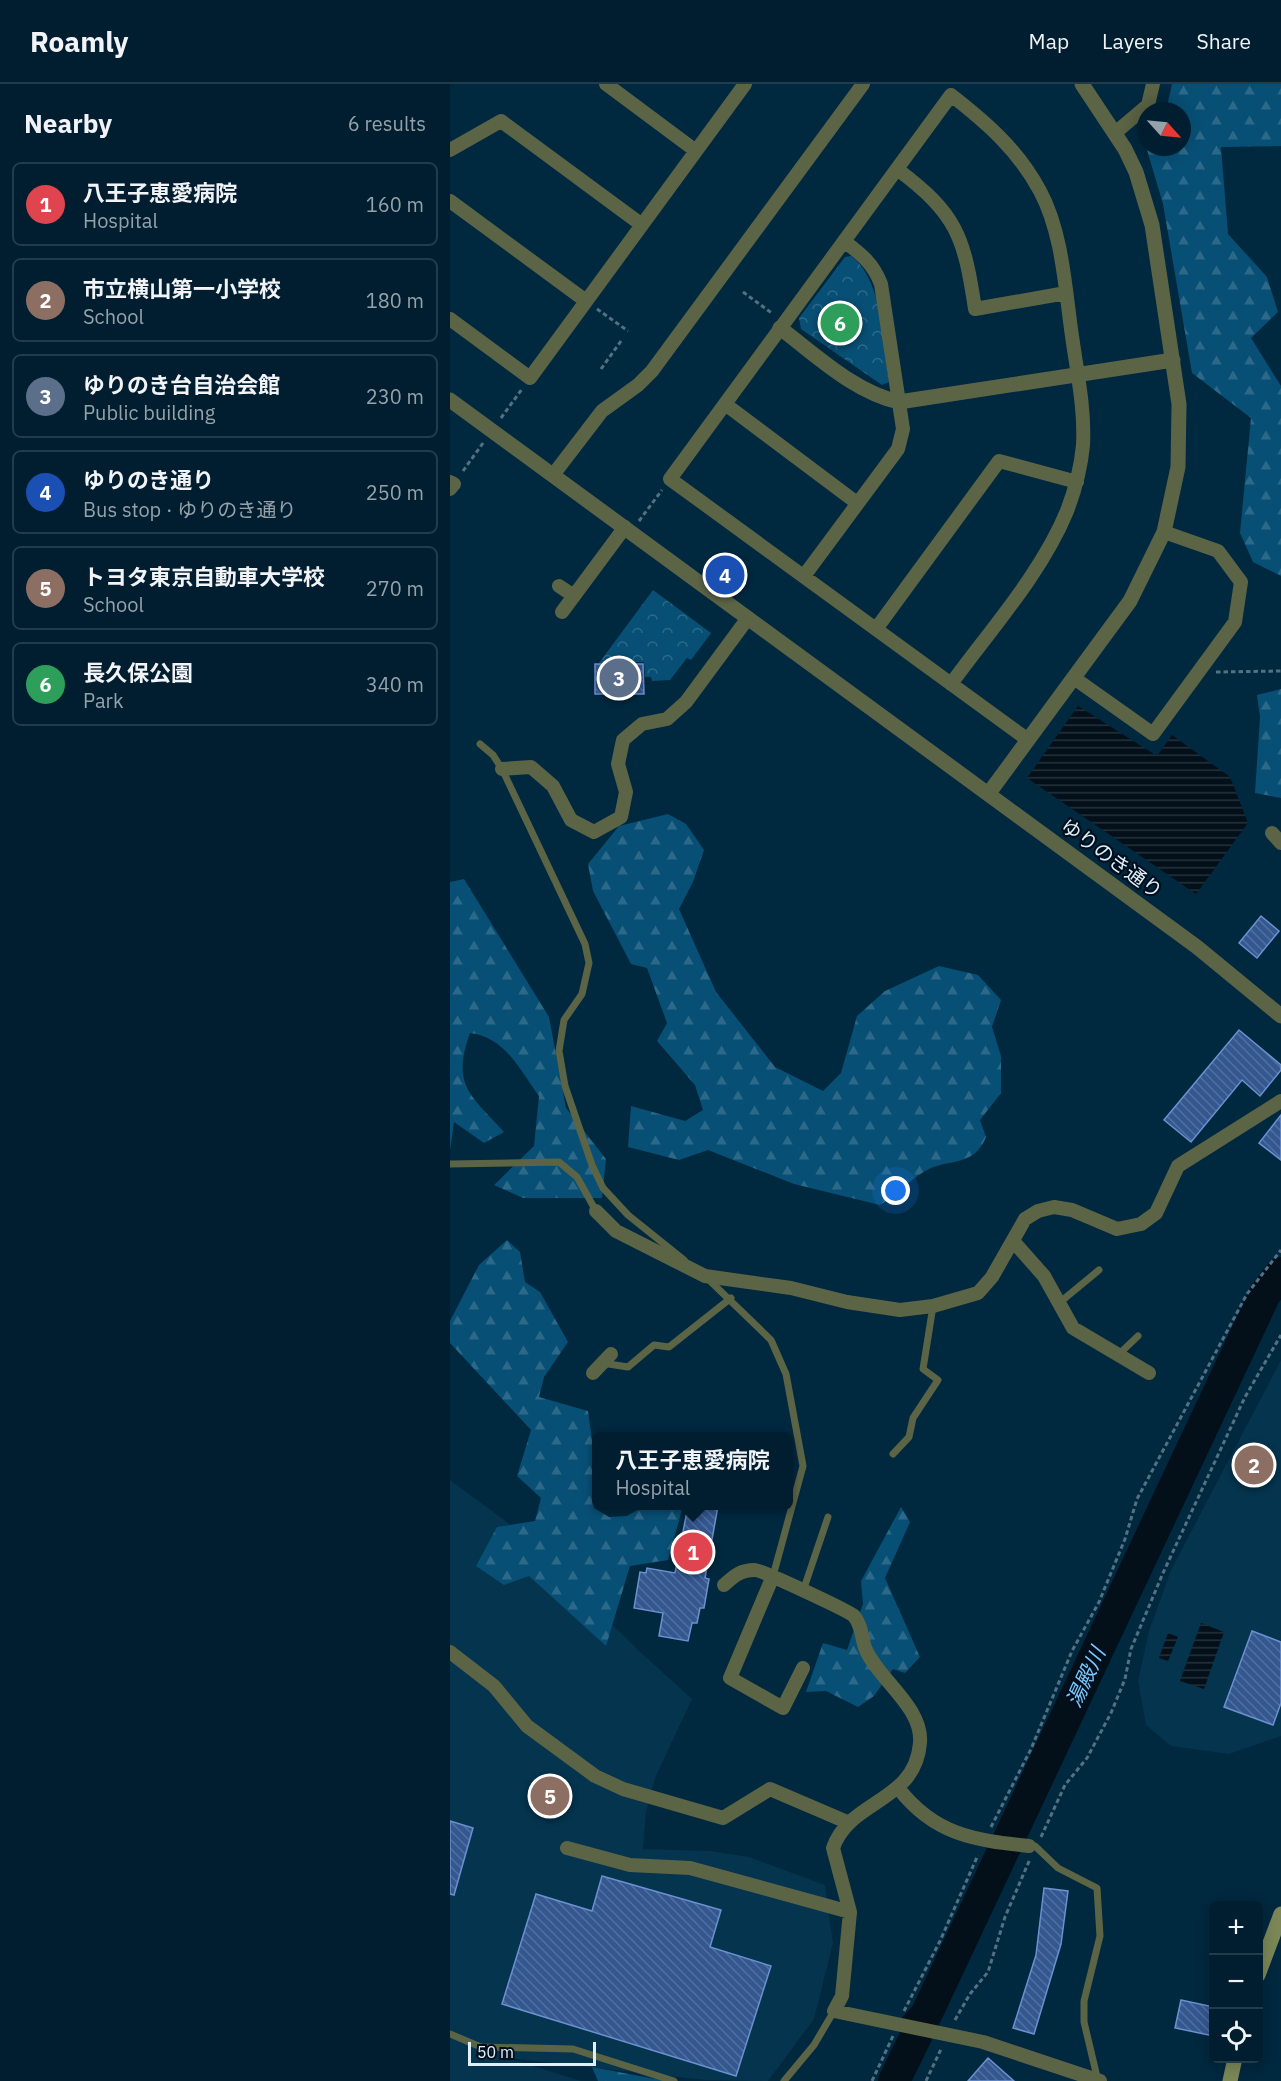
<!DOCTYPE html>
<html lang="en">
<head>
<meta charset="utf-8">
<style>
  :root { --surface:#001e2f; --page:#0a2737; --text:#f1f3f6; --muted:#95a2aa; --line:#223c4b; --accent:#db2777 }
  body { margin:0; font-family:"IBM Plex Sans","Noto Sans JP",sans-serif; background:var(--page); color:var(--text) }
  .controls { position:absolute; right:18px; bottom:18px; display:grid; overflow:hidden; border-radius:9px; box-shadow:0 3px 15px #0003 }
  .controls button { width:54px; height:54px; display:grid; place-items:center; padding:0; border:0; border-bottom:2px solid var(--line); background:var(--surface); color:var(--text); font:30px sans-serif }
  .compass { position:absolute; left:687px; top:18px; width:54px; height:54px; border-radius:50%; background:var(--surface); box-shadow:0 3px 15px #0003; rotate:117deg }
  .scale { position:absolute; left:18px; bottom:15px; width:128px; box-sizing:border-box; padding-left:6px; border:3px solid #e0eef9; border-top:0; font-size:16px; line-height:21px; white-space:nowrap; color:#e0eef9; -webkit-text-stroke:4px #000f1d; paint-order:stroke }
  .you { position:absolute; left:446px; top:1107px; width:21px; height:21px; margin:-15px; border:4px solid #fff; border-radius:50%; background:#1a73e8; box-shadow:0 0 0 9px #1a73e833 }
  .badge { display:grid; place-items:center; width:39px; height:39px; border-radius:50%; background:var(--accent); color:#fff; font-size:20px; font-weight:700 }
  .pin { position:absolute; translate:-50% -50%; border:3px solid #fff; box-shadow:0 2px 6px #0006 }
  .popup { position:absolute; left:142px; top:1348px; width:201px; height:78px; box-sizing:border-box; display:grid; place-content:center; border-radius:9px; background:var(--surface); filter:drop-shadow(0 2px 4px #0005); font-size:20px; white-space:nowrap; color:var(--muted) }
  .popup b { font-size:22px; color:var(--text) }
  .popup::after { content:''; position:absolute; left:50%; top:100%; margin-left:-12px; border:12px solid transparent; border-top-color:var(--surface) }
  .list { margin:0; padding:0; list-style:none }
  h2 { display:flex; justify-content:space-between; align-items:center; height:78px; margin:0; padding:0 24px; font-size:26px }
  h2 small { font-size:20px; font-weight:400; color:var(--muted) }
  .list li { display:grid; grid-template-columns:39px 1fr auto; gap:18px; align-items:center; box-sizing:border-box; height:84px; margin:0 12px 12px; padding:0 12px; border:2px solid var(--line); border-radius:9px }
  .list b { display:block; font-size:22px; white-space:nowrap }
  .list p { margin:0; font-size:20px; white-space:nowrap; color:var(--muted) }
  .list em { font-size:20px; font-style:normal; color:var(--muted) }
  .icon { flex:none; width:33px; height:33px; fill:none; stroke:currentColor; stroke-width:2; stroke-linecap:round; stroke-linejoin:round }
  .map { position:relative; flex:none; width:831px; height:1997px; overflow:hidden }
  header { display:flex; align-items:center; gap:36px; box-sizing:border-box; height:84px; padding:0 30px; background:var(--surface); border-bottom:2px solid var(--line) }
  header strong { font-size:28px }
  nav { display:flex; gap:33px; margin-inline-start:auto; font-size:21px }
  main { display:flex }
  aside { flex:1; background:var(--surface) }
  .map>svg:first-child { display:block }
</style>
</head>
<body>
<header>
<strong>Roamly</strong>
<nav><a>Map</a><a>Layers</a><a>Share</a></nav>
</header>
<main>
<aside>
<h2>Nearby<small>6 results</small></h2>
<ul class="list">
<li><span class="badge" style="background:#e0444e">1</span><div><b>八王子恵愛病院</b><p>Hospital</p></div><em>160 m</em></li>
<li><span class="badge" style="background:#8d6e63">2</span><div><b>市立横山第一小学校</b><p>School</p></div><em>180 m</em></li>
<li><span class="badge" style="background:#5c6f8a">3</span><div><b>ゆりのき台自治会館</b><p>Public building</p></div><em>230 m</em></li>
<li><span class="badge" style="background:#1a4fb4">4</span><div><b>ゆりのき通り</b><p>Bus stop · ゆりのき通り</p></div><em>250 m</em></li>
<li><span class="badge" style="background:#8d6e63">5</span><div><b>トヨタ東京自動車大学校</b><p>School</p></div><em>270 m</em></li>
<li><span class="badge" style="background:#2e9e5b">6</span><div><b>長久保公園</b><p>Park</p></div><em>340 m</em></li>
</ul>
</aside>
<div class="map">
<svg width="831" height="1997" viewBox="0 0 831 1997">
  <defs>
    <pattern id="forest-firs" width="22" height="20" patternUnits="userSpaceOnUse" patternTransform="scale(1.5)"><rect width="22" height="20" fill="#084f75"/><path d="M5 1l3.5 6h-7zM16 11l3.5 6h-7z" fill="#2c6989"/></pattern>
    <pattern id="park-crowns" width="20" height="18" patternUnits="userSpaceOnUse" patternTransform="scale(1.5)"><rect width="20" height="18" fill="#084f75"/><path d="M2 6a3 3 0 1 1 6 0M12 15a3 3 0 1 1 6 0" fill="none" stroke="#2c6989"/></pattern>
    <pattern id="water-rules" width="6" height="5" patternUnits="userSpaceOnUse" patternTransform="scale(1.5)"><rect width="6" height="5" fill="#030f19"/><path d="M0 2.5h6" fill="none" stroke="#27323b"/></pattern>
    <pattern id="building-back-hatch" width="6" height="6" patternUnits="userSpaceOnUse" patternTransform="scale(1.5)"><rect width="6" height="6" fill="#345790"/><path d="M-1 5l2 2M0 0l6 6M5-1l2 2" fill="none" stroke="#516fa0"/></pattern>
  </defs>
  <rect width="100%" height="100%" fill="#00283f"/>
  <path fill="#04344e" d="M831 1276V1652L779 1670 721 1662 696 1641 688 1597 699 1547 721 1486Z
    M0 1396 65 1444 187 1565 242 1615 205 1694 196 1729 193 1765 261 1767 299 1773 375 1801 383 1859 364 1935 318 1997 255 1996 58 1974 131 1997H0Z"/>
  <path fill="url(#forest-firs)" d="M722 0H831V62L771 63 778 150 817 193 828 228 801 254 831 302V492L803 478 790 449 801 334 742 289 713 120 694 56 696 54V63H732V27H716Z
    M831 605V714L805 709 810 633 807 611Z
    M218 730 236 740 254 766 243 798 229 825 266 908 325 983 373 1007 391 989 407 932 435 907 489 882 528 891 551 916 542 943 551 972V1009L530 1036 536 1053C525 1082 500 1075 479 1085 464 1092 445 1112 430 1121L344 1100 258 1066 229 1076 178 1063 181 1022 235 1037 253 1026 245 1001 207 957 217 939 197 884 181 880 143 807 138 780 169 742Z
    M14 795 99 933 116 1024 156 1075 152 1114H73L44 1101 84 1062 89 1012C70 986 55 953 20 949 1 1002 21 1011 54 1048L34 1059 4 1038 0 1066V798Z
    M57 1156 70 1168 75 1198 90 1208 118 1258 94 1293 89 1313 138 1327 142 1356 144 1424 159 1433 177 1432 194 1422H233L218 1476 180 1482 156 1562 79 1492 54 1501 26 1482 47 1443 85 1437 91 1414 67 1392 81 1346 0 1259V1237L29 1181Z
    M451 1423 460 1438 435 1494 470 1573 455 1589 443 1585 424 1612 408 1623 376 1607 356 1608 373 1559 397 1566 413 1520 411 1497Z
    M142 1983 216 1997H148Z"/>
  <path fill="url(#park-crowns)" d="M401 172C433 195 433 260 439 298L432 301 351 245 349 234 395 173Z
    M203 506 261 549 241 576 237 574 220 596 202 597 201 593H195L194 578 149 579Z"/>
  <path fill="url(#water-rules)" d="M628 622 707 672 722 651 780 693 798 739 746 810 577 694Z
    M751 1539 774 1548 754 1605 730 1597Z
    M718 1549 728 1553 718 1577 709 1574Z"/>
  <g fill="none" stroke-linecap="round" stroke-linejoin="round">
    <path stroke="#030f19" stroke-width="32" d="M444 1997 466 1952 465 1943 476 1931 815 1210 831 1189"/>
  </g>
  <path fill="url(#building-back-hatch)" stroke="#6b91cf" stroke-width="1.5" d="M145 580H193L194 610H145Z
    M811 832 829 847 807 874 789 859Z
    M789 946 831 981V986L810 1012 792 996 741 1058 714 1036Z
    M831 1031V1076L809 1059Z
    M238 1422H268L255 1494 259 1495 254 1524H250L247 1539H242L238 1557 209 1552 213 1529 184 1524 190 1488 196 1489 197 1484 225 1489Z
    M802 1547 831 1558V1619L823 1641 774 1623Z
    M0 1737 23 1744 4 1811 0 1810Z
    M152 1792 271 1826 260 1863 321 1882 286 1992 52 1920 86 1810 142 1827Z
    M594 1804 618 1807 611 1860 584 1950 563 1944 586 1871Z
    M731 1916 764 1923V1952L725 1944Z
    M538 1974 564 1997H518Z"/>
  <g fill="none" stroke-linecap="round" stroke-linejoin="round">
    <path stroke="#527183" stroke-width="3" stroke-dasharray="4.5 3" stroke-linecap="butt" d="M293 208 323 230
      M147 225 178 247
      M151 285 171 257
      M51 334 72 305
      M13 387 33 359
      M189 437 212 406
      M766 588 831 587
      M541 1743 581 1665 622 1567 649 1518 675 1455 687 1415 797 1210 831 1166
      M591 1753 615 1701 637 1674 661 1629 675 1595 681 1565 713 1489 795 1313 831 1251
      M454 1927 490 1857 528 1771
      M505 1936 520 1910 538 1888 555 1833 580 1775
      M422 1997 443 1952
      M476 1997 492 1963"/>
    <path stroke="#5c6446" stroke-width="7" d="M30 660 43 671 52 685 135 860 139 879 132 910 114 936 109 967 115 1002 142 1081 153 1104 178 1131 234 1176
      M0 1080 109 1078 127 1093 146 1127
      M259 1196 321 1256 336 1290 353 1382 323 1492
      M609 1219 649 1186
      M668 1271 688 1252
      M152 1279 178 1283 204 1261 219 1263 281 1214
      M443 1370 459 1353 463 1334 488 1296 473 1285 483 1222
      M353 1507 378 1433
      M579 1762H585L608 1784 647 1804 650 1852 634 1917V1938L648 1997
      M0 1950 31 1963 123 1965 224 1997
      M334 1997 364 1961 384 1927"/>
    <path stroke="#5c6446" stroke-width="14" d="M156 0 246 67
      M665 49 698 21 703 0
      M0 66 51 37 192 141
      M447 85C507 130 514 152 525 225L616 209
      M0 117 136 217
      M0 235 80 294 295 0
      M275 320 407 419
      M103 391 152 327 188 301 202 287 413 0
      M0 398 4 400 0 405
      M354 492 448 365 453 345 431 200C423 179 411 170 394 157
      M109 502 124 512
      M112 528 175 443
      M426 545 549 377 627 398
      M624 594 703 650 785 538 791 498 768 467 714 448
      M501 600C541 545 591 490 617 427 625 406 631 383 633 361 635 325 627 288 622 252 615 205 613 150 590 107 568 66 537 39 501 11L220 395 578 656
      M52 685 81 683 103 702 121 736 144 748 171 733 176 708 168 680 173 656 192 640 217 635 236 618 298 534
      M822 749 831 759
      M146 1127 166 1147 255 1192 341 1204 397 1218 450 1226 483 1222 528 1209 542 1193 575 1135 588 1127 604 1123 622 1126 667 1145 691 1140 706 1129 728 1082 831 1017
      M563 1157 594 1192 623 1244 699 1289
      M143 1289 161 1270
      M323 1492 280 1594 333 1624 353 1584
      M274 1501C284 1492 290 1486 305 1486 311 1486 399 1527 404 1532 413 1543 411 1555 416 1566 429 1596 473 1623 470 1659 465 1719 400 1715 383 1764L400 1828 392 1912 384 1927 533 1958 650 1997
      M0 1568 44 1602 77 1642 145 1692 173 1705 273 1734 320 1705 397 1738
      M449 1705C485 1751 524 1756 579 1762
      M117 1764 180 1781 240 1784 400 1828"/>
    <path stroke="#5c6446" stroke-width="15" d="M330 244C366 271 404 308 449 318L723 276
      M0 316 747 863 831 932
      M539 709 680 517 714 448 728 383 729 320 702 141 686 88 675 65 632 0"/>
    <path stroke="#7b8757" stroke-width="15" d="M808 1891 831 1830
      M780 1997 785 1974"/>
  </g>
  <g text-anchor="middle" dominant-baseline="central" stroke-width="4.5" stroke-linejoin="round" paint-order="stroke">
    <g font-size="20" fill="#e0eef9" stroke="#000f1d">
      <text transform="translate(662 774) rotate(36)">ゆりのき通り</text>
    </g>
    <g font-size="21" font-style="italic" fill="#7cc8fc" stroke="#000f1d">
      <text transform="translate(635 1593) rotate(-65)">湯殿川</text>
    </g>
  </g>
</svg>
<div class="controls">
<button>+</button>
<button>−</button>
<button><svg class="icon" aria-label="locate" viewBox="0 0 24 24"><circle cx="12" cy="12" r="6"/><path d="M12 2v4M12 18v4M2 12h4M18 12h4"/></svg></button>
</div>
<svg class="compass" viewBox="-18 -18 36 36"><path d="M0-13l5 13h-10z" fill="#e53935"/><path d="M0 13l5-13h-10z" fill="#95a2aa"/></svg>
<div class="scale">50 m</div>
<div class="you"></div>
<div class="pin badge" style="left:243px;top:1468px;background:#e0444e">1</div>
<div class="popup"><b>八王子恵愛病院</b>Hospital</div>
<div class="pin badge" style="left:804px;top:1381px;background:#8d6e63">2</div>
<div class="pin badge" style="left:169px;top:594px;background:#5c6f8a">3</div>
<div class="pin badge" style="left:275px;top:491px;background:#1a4fb4">4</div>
<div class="pin badge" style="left:100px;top:1712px;background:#8d6e63">5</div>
<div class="pin badge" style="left:390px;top:239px;background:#2e9e5b">6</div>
</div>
</main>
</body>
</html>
